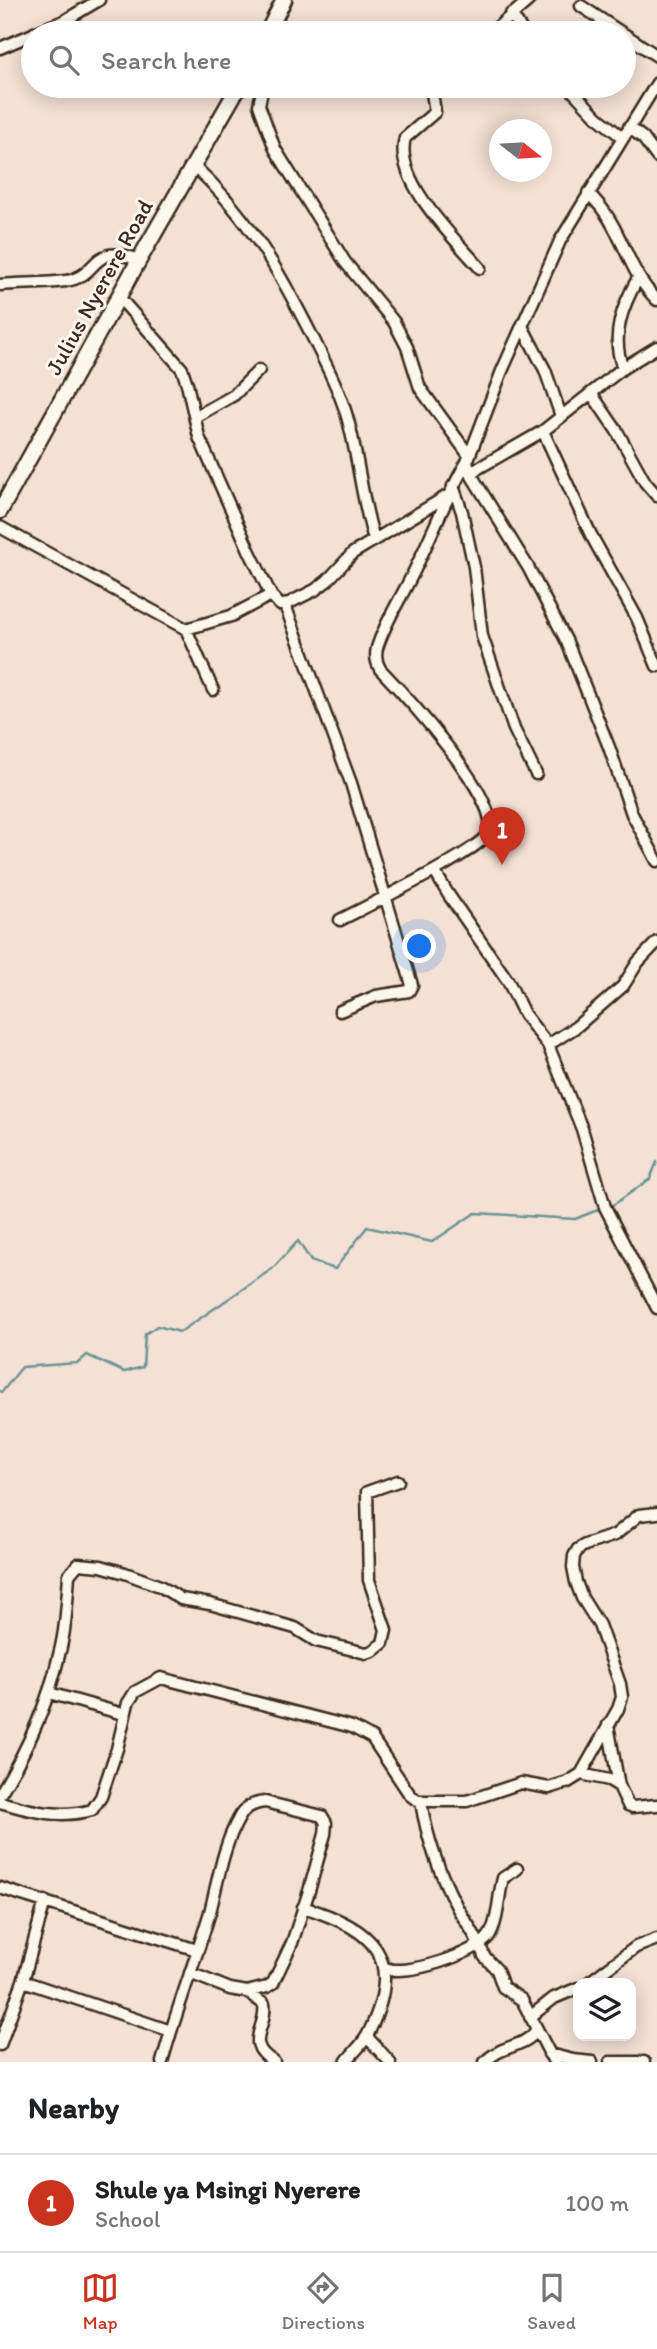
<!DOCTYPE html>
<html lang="en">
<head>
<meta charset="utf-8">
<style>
  :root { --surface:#fff; --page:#f2f2f2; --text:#202124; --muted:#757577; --line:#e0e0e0; --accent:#c8321e }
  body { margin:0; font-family:Itim,sans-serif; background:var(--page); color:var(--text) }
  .controls { position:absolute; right:21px; bottom:21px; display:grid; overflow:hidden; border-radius:14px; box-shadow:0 4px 18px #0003 }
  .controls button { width:63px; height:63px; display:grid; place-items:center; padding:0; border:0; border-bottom:2px solid var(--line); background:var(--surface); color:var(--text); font:35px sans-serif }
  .compass { position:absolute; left:489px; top:119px; width:63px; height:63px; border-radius:50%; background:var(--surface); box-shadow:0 4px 18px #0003; rotate:107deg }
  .you { position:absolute; left:420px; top:947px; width:24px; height:24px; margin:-18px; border:5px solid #fff; border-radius:50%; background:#1a73e8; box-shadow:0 0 0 10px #1a73e833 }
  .badge { display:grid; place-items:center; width:46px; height:46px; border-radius:50%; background:var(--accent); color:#fff; font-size:23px; font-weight:700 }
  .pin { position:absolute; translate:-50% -58px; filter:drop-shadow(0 2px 4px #0008) }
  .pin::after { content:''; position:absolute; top:37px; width:24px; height:21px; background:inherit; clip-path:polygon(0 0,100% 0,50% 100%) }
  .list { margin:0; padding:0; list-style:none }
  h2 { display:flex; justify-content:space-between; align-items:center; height:91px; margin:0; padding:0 28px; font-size:30px }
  h2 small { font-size:23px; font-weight:400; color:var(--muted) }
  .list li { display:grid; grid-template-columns:46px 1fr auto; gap:21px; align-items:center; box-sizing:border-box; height:98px; padding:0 28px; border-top:2px solid var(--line) }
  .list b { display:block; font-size:26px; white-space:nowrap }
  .list p { margin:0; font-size:23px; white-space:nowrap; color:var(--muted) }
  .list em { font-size:23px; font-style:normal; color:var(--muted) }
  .icon { flex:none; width:38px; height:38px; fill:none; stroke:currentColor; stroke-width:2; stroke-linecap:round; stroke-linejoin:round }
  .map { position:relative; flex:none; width:657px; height:2062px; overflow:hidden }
  .search { position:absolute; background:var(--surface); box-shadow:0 4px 18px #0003; left:21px; right:21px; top:21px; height:77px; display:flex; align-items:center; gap:18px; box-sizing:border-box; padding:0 24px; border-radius:38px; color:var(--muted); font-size:26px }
  .sheet { height:189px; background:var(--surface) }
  nav { display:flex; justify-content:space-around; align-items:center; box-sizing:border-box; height:98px; border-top:2px solid var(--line); background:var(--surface); font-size:19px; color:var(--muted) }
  nav a { display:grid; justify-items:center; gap:4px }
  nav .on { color:var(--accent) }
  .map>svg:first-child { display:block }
</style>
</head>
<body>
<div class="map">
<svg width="657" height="2062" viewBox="0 0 657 2062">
  <rect width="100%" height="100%" fill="#f4e0d5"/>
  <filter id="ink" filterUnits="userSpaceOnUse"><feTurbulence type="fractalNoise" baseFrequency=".0143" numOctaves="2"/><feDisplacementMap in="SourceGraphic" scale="14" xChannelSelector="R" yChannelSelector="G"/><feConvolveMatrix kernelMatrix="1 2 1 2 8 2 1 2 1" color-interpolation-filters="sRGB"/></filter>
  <g filter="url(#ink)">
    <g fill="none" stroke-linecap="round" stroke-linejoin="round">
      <path stroke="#6b9594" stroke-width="2.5" d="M613 1205 650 1179 657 1162
        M0 1391 2 1392 22 1367 78 1363 87 1355 124 1372 143 1367 145 1334 157 1326 180 1332 272 1269 298 1241 311 1261 335 1269 367 1227 432 1242 475 1213 575 1219 600 1209"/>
      <g stroke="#3b2a1e" stroke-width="15">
        <path id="minor" d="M581 6 622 33
          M511 14 524 33
          M272 23 291 33
          M34 33 64 21 99 0
          M491 33 529 0
          M624 34 657 56
          M0 48 33 34
          M657 83 560 241 502 371 467 462 470 473 528 567 567 642 609 747 632 814 657 861
          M263 86 259 105 275 149 345 262 394 322 407 347 420 388 468 454
          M431 86 435 112 405 138C393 180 454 238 480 268
          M568 86 597 117 622 137
          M629 127 643 138 657 157
          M193 165C248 215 281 274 314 340 327 367 342 395 349 424 359 462 362 501 374 539
          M588 193C624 226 624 268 657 300
          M0 285C22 283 44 284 66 281 101 276 89 241 139 260
          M118 296 182 369 187 384 199 437 249 550 271 595 280 605H285L315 590 327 581 353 553 447 496
          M522 326 545 370 561 416
          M623 368C610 336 623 305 638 278
          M591 393 617 431 645 482 657 496
          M195 417 234 395 259 370
          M543 431 591 535 637 618 657 666
          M470 473 543 431 623 368 657 347
          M453 486 462 512 474 567 482 636 514 729 536 774
          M0 527 186 629 231 616 271 595
          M285 605 351 783 412 985 409 991 376 996 340 1011
          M186 629 213 690
          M435 872 448 894 508 981 524 1014 548 1045 582 1129 605 1207 657 1308
          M340 920C363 908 486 849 490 830 498 796 404 694 380 669 376 662 375 656 377 648 385 621 405 592 417 565 434 530 447 495 467 462
          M548 1045 576 1027 623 986 638 962 657 942
          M49 1693 123 1714
          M608 1725 619 1786
          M581 1774 609 1780 619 1786 628 1805 633 1807 657 1805
          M0 1794C26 1752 48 1704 59 1655 66 1629 67 1602 69 1575L78 1564 101 1566 125 1573 160 1586 181 1599 210 1604 295 1628 316 1641 366 1653 373 1651 383 1643 386 1630 369 1580 367 1492 398 1481
          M0 1802C31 1811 60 1819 92 1810L101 1797 117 1749 128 1703 135 1692 161 1678 352 1727 372 1738 410 1795 418 1801H467L521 1783 549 1788 568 1782 581 1774 618 1709 622 1697 620 1684 599 1625 582 1598 576 1582 573 1567 574 1556 578 1549 585 1545 615 1535 639 1515 657 1513
          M421 1802C427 1838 440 1875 457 1907 464 1920 475 1932 479 1946
          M0 1888 197 1950
          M303 1907C375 1929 405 1958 369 2032 364 2044 353 2052 346 2062
          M480 1945 484 1956 497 1970 503 1987 522 2000 554 2062
          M384 1967C401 1979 478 1953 489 1936 499 1920 498 1896 503 1878L517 1869
          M23 1981 171 2031
          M588 1983 636 1947 657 1939
          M247 1992 264 2004C268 2028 242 2042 274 2062
          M530 2017 554 1998 578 1988
          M367 2037 390 2062
          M0 2045 23 1981 45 1901
          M549 2054 573 2060 592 2062
          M162 2062C176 2011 195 1962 210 1912 218 1881 223 1846 239 1818 244 1808 253 1803 265 1802L322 1816 326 1823 325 1834 309 1891 292 1943 273 1983 267 1987 247 1992 230 1989 190 1973
          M485 2062C500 2045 524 2048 536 2031
          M610 2062H644"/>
      </g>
      <g stroke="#3b2a1e" stroke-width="19">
        <path id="highway" d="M267 33 284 0
          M0 511 139 260 239 86"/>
      </g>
      <use href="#minor" stroke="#fbf7ec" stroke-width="10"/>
      <use href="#highway" stroke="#fbf7ec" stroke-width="14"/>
    </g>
  </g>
  <g text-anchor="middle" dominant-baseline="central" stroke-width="6" stroke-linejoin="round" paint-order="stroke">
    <g font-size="23" fill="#3b2a1e" stroke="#fbf7ec">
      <text transform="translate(99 287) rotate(-61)">Julius Nyerere Road</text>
    </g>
  </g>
</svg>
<div class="controls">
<button><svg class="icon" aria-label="layers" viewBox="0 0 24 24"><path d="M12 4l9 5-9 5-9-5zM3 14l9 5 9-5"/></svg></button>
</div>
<svg class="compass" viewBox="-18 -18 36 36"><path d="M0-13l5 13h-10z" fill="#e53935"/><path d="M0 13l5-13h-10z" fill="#757577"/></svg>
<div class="you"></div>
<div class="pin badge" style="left:502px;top:865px">1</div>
<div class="search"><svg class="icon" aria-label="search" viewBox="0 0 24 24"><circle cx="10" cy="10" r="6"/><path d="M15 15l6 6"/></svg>Search here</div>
</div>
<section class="sheet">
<h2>Nearby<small></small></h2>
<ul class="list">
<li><span class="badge">1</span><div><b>Shule ya Msingi Nyerere</b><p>School</p></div><em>100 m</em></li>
</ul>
</section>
<nav>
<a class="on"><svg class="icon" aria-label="map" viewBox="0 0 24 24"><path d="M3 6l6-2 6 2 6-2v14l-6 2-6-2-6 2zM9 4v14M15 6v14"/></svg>Map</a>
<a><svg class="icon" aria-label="directions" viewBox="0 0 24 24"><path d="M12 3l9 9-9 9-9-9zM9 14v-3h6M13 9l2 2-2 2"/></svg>Directions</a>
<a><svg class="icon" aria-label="saved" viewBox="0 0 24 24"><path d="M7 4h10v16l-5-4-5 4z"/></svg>Saved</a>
</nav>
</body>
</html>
